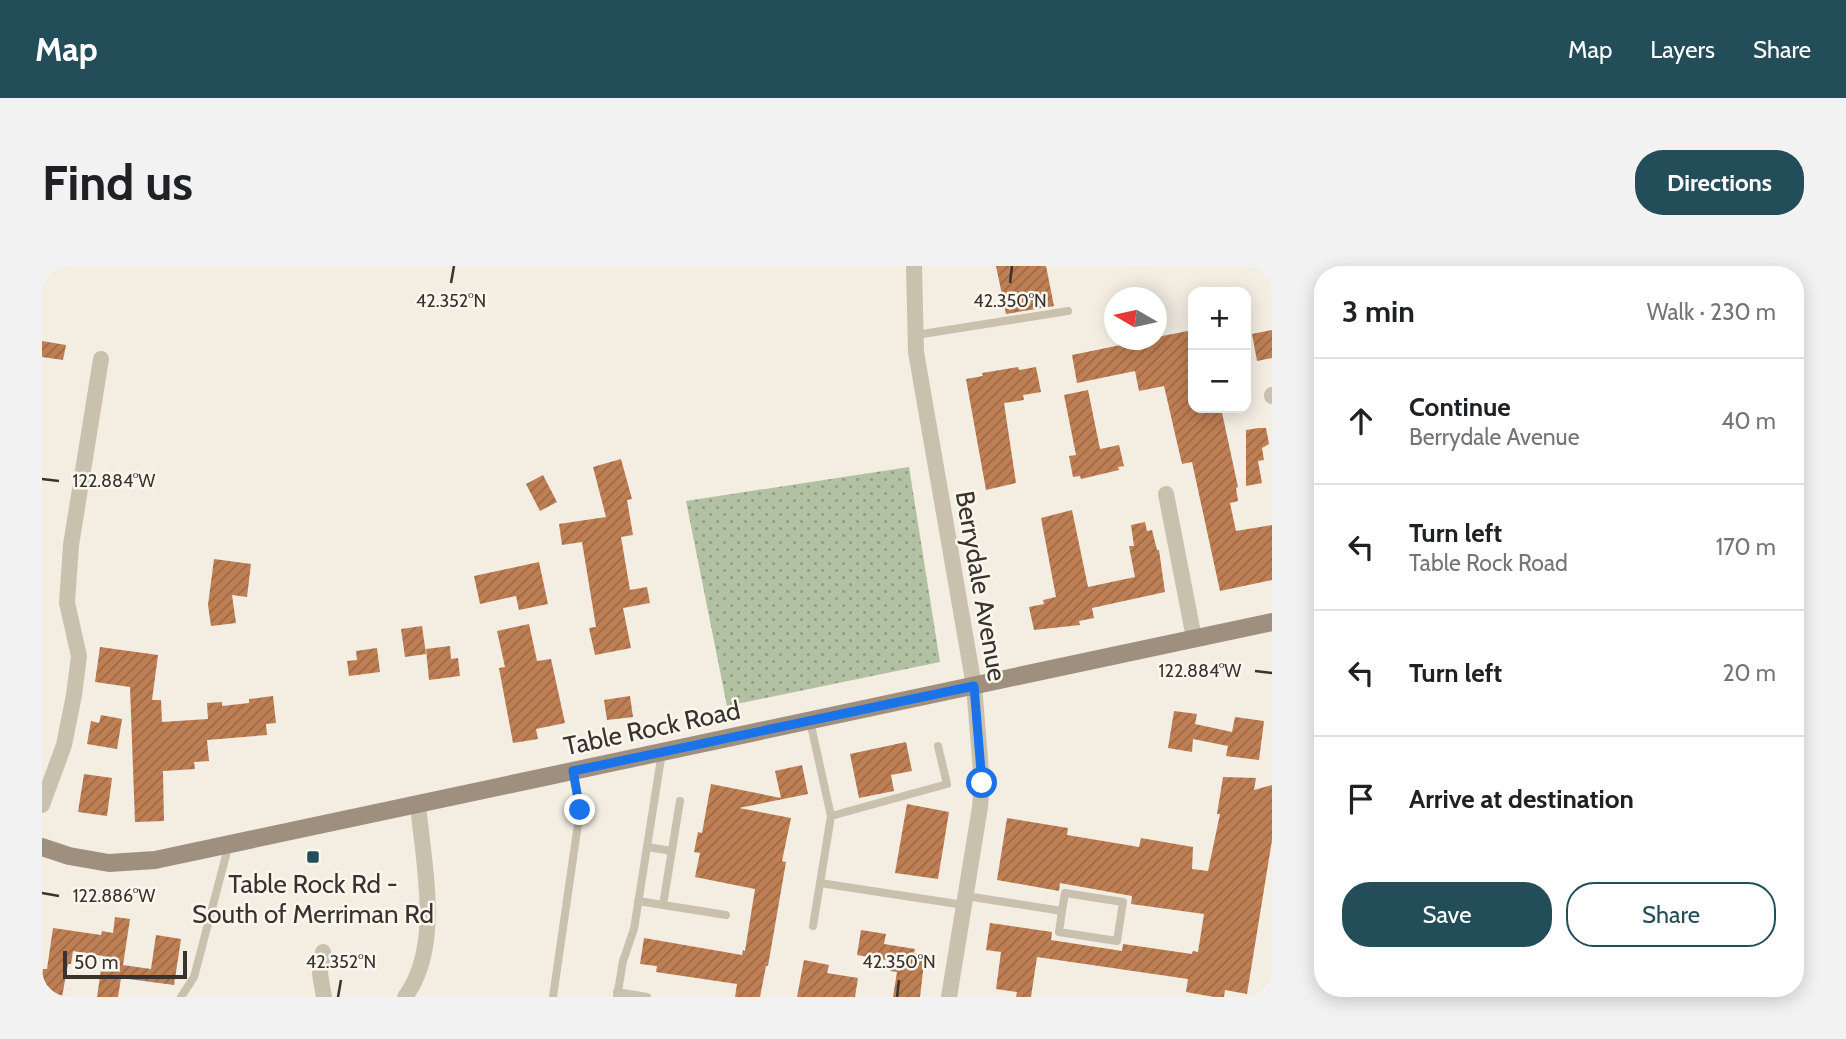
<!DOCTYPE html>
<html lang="en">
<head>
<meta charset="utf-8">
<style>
  :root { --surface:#fff; --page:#f2f2f2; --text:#202124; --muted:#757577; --line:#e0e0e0; --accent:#234d59 }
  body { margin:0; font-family:Cabin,sans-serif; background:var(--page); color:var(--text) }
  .controls { position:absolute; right:21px; top:21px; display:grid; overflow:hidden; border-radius:14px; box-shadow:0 4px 18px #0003 }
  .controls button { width:63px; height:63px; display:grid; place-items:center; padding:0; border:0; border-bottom:2px solid var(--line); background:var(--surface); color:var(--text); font:35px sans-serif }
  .compass { position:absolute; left:1062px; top:21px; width:63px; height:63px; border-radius:50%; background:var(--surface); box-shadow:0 4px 18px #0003; rotate:279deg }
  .scale { position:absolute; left:21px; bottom:18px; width:124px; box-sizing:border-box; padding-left:7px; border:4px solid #3a322c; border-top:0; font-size:19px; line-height:24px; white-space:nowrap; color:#3a322c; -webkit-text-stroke:5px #faf7ef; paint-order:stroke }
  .stop { position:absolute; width:21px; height:21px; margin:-16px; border:5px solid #1a73e8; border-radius:50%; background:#fff }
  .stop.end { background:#1a73e8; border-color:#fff; box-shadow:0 2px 7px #0008 }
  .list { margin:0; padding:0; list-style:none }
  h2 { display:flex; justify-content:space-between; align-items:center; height:91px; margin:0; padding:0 28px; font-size:30px }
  h2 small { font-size:23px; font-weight:400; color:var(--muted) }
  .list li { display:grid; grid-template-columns:46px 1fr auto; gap:21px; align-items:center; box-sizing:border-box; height:126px; padding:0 28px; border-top:2px solid var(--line) }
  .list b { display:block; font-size:26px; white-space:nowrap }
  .list p { margin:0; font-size:23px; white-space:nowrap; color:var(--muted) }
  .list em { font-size:23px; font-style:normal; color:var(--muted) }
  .actions { display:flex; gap:14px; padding:21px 28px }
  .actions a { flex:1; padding:16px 0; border:2px solid var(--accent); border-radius:28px; text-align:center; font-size:24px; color:var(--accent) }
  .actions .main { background:var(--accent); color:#fff }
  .icon { flex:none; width:38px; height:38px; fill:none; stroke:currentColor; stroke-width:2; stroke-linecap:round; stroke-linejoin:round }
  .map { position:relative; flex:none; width:1230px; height:731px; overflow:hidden; border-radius:28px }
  header { display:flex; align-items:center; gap:42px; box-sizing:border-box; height:98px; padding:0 35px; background:var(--accent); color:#fff }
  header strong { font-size:33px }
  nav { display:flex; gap:38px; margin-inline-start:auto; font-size:24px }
  .intro { display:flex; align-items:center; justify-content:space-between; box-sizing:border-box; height:168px; padding:0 42px }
  h1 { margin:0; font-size:49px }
  .button { padding:18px 32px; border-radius:28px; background:var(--accent); color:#fff; font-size:24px; font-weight:700 }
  main { display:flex; gap:42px; padding:0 42px }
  aside { flex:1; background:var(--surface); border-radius:28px; box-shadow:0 4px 18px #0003 }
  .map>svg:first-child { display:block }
</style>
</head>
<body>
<header>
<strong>Map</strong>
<nav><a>Map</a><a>Layers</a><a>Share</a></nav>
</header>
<div class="intro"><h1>Find us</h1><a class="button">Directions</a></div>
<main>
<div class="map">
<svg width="1230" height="731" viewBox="0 0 1230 731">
  <defs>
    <pattern id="grass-dots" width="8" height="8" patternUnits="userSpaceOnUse" patternTransform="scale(1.75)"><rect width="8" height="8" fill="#b2c1a2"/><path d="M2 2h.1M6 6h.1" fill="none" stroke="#929d84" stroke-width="1.8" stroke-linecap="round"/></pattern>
    <pattern id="building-hatch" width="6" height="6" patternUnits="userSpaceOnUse" patternTransform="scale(1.75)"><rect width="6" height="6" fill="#bf7f54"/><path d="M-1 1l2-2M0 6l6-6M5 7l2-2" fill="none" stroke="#9c6946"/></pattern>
  </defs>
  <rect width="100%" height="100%" fill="#f3ede2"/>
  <path fill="url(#grass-dots)" d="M867 201 898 396 685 440 644 235Z"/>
  <path fill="url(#building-hatch)" d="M954 0H1004L1012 40 964 48Z
    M1151 64V142H1179L1196 221 1194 222 1196 235 1188 237 1194 265 1230 259V314L1178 325 1150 196 1140 198 1122 120 1097 125 1093 105 1035 117 1030 89 1103 74H1115V71Z
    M1230 64V92L1215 95 1210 68Z
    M0 75 24 79 21 94 0 91Z
    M976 101 977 104 994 101 999 126 981 129 982 134 962 137 974 217 944 224 924 113 941 110 940 107Z
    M1046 124 1058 183 1077 179 1082 200 1076 201 1077 204 1039 213 1038 210 1031 211 1027 190 1034 189 1022 129Z
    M1217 162H1224L1227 178 1220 182 1222 194 1216 195 1220 217 1204 220V164Z
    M579 193 590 233 585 234 591 269 579 271 588 324 605 321 608 337 581 342 589 382 553 389 547 362 554 361 540 276 520 279 517 258 564 251 551 201Z
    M501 209 515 236 498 245 484 218Z
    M1030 244 1046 321 1093 311 1087 280H1092L1089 259 1103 256 1105 265 1110 264 1115 284H1117L1123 326 1050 342 1052 352 1037 355 1038 359 992 364 987 341 1002 338 1001 334 1014 331 999 252Z
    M172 293 209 298 205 331 190 329 194 357 169 360 166 339Z
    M497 296 506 338 477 344 474 330 438 338 432 310Z
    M487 358 495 395 509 393 523 457 494 463 496 473 471 477 457 402 463 401 455 365Z
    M380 360 384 388 363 391 359 363Z
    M408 380 409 393 416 392 418 410 387 414 384 383Z
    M58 381 116 389 110 434H119L120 456 166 453 165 437 180 436V440L207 437V433L231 430 234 457 224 458 225 469 165 474 167 495 152 496 153 503 121 505 122 555 93 556 88 421 53 416Z
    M335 382 338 406 307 410 305 395 315 394 314 385Z
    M588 430 591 451 565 454 562 434Z
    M1132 445 1155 448 1153 458 1190 466 1193 451 1222 455 1217 494 1184 490 1186 480 1151 473 1150 486 1126 482Z
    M59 449 80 453 75 483 45 478 49 455 57 457Z
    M864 476 870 505 849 509 852 525 817 532 808 488Z
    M760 499 766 528 697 542 749 552 740 595 744 596 726 700H724L718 731H693L695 718 614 706 615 700 598 698 602 672 700 689 701 684 703 685 713 623 653 611 658 587 652 586 656 566 660 567 669 518 739 532 733 505Z
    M42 508 70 512 65 550 36 546Z
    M1181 511 1214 512 1212 524 1230 519V574L1205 728 1183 724 1182 731H1172L1144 726 1146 713 995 691 989 731H974L975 726 954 723 959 686 944 684 948 657 1010 666 1009 674 1080 685 1081 678 1150 688 1151 685 1156 686 1162 648 1089 638 1090 630 1018 617 1017 625 955 614 965 552 1026 562 1025 569 1097 581 1099 572 1151 581 1150 603 1166 605 1178 548H1175Z
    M865 538 907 546 896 613 853 607Z
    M73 651 88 653 81 699 109 703 114 669 139 673 132 719 79 712 76 731H55L61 690 31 685 29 698H26L20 731H0V710L1 703H5L11 662 59 669 60 665 71 667Z
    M819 664 844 668 842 678 873 683 872 687 883 689 878 731H851L855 706 848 705 850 695 815 689Z
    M762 694 787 699 785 707 816 712 813 731H755Z"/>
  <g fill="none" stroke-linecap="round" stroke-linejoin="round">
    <path stroke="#cac0ae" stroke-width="8" d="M874 69 1026 45
      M768 455 789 550 771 660
      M789 550 905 518 896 480
      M605 581 630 585
      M778 617 922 639
      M924 630 1020 645 1023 627 1081 636 1075 675 1017 666 1020 645
      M596 635 684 649
      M621 639 638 535
      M575 726 605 731
      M139 731 152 711 187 578
      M511 731 538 544 531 505
      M575 731 581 695 592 663 620 486"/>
    <path stroke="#cac0ae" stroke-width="16" d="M872 0 874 86 932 420 940 517 938 541 907 731
      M1230 129V130
      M1124 228 1152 372
      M0 539 22 479 32 429 37 390 25 337 29 279 59 93
      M281 686 278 708 282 731
      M363 731C401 680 381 597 376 538"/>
    <path stroke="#9e8f7f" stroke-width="18" d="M0 581 27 590 67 597 113 594 1230 356"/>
  </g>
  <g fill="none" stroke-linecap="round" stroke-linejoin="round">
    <path stroke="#1a73e8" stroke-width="9" d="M538 544 531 505 932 420 940 517"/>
  </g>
  <path fill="none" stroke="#3a322c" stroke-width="2.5" d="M409 17 412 0M968 17 970 0M0 213 17 215M1213 405 1230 407M0 627 17 630M296 731 299 714M855 731 857 714"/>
  <rect fill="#234d59" stroke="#faf7ef" stroke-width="2.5" x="264" y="584" width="14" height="14" rx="3.5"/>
  <g text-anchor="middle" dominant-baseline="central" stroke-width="5" stroke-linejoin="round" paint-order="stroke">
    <g font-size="26" fill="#3a322c" stroke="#faf7ef">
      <text transform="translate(939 320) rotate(80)">Berrydale Avenue</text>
      <text transform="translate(610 462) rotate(-12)">Table Rock Road</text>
    </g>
    <g font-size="26" fill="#3a322c" stroke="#faf7ef">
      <text x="271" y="618">Table Rock Rd -<tspan x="271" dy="30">South of Merriman Rd</tspan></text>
    </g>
  </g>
  <g font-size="18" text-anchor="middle" fill="#3a322c" stroke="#faf7ef" stroke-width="5" stroke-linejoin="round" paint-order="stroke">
    <text x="409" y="41">42.352°N</text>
    <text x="968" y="41">42.350°N</text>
    <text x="72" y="221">122.884°W</text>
    <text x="1158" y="411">122.884°W</text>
    <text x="72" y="636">122.886°W</text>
    <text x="299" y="702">42.352°N</text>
    <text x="857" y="702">42.350°N</text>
  </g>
</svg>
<div class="controls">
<button>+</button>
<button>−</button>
</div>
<svg class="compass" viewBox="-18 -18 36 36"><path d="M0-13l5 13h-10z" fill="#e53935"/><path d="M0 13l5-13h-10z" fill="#757577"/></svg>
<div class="scale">50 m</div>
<div class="stop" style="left:940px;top:517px"></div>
<div class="stop end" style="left:538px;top:544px"></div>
</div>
<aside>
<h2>3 min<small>Walk · 230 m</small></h2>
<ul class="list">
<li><svg class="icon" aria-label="ahead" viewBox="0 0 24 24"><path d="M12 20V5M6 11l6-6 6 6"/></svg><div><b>Continue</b><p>Berrydale Avenue</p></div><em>40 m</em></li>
<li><svg class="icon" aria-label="left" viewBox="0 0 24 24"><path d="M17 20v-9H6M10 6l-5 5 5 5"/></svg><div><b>Turn left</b><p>Table Rock Road</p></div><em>170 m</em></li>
<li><svg class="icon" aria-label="left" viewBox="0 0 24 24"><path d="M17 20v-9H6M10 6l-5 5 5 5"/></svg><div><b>Turn left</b></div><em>20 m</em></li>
<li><svg class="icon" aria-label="arrive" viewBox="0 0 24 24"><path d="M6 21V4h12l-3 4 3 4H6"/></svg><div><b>Arrive at destination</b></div></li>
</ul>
<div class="actions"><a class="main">Save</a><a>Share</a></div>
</aside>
</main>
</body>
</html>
